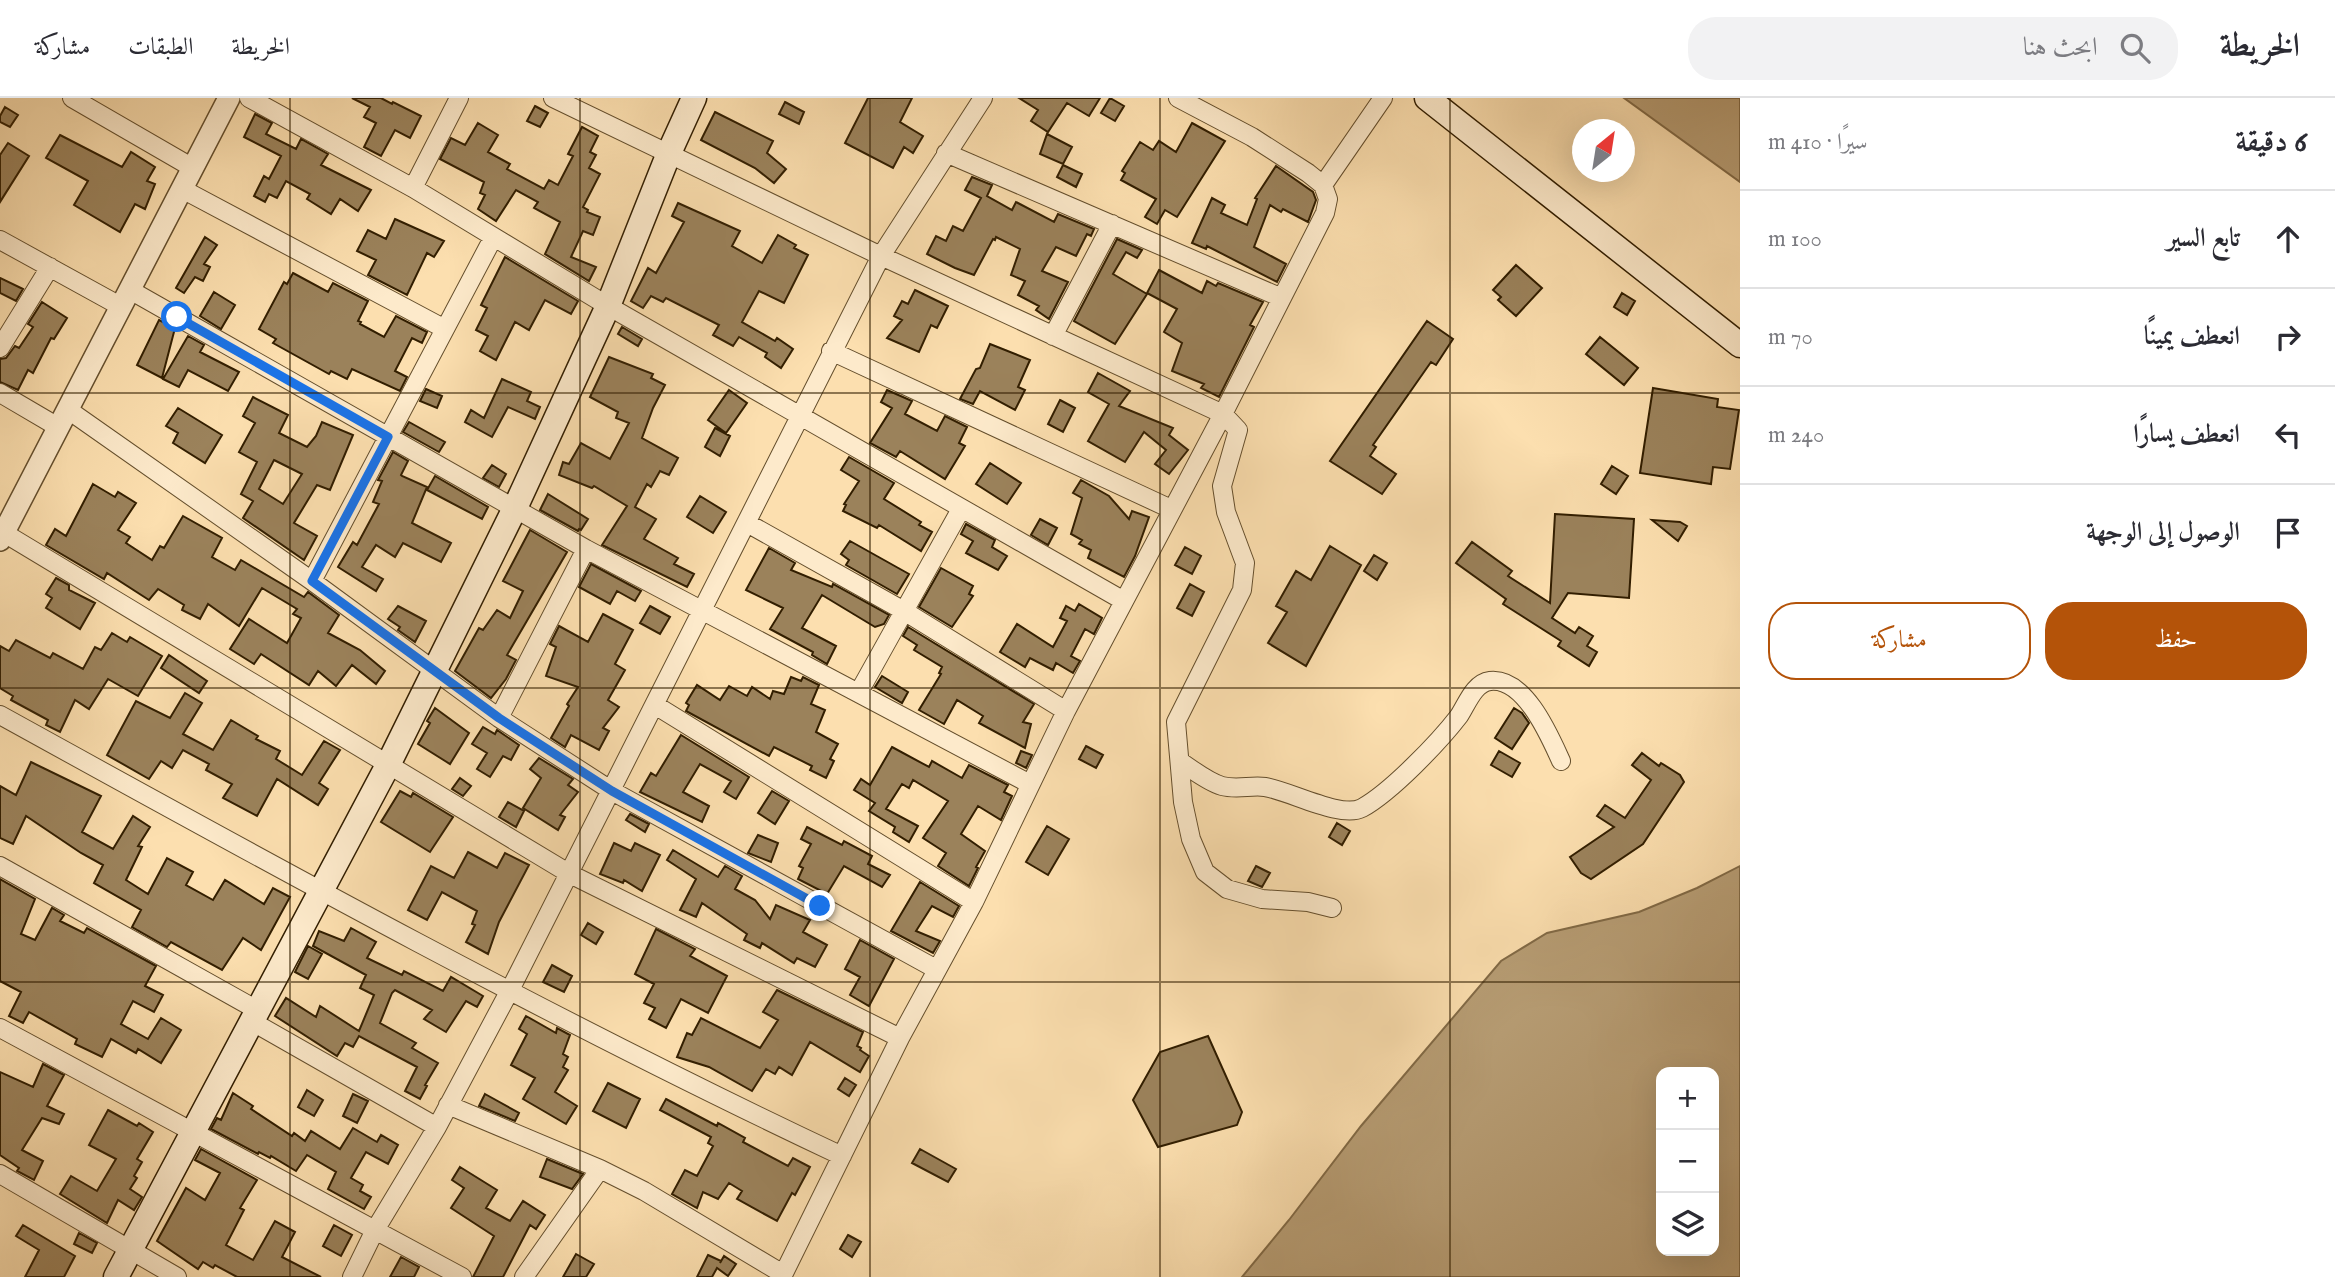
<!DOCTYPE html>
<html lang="ar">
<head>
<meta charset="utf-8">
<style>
  :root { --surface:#fff; --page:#f2f2f3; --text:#2b2b33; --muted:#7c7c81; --line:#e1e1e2; --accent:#b45309 }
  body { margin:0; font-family:"IM FELL English",Amiri,serif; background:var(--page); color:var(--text); direction:rtl }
  .controls { position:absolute; right:21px; bottom:21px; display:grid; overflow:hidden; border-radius:14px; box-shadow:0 7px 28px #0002 }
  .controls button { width:63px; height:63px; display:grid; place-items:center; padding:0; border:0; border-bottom:2px solid var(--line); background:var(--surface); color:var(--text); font:35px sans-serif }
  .compass { position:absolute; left:1572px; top:21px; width:63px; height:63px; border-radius:50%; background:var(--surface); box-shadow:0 7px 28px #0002; rotate:30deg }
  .stop { position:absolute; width:21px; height:21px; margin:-16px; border:5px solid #1a73e8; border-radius:50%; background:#fff }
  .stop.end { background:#1a73e8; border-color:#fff; box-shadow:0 2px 7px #0008 }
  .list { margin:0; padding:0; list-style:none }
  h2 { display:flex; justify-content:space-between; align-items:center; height:91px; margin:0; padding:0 28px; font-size:30px }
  h2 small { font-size:23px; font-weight:400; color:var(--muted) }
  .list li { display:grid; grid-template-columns:46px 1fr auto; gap:21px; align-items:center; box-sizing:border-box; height:98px; padding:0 28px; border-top:2px solid var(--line) }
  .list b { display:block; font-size:26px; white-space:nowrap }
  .list em { font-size:23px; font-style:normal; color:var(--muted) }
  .actions { display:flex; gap:14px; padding:21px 28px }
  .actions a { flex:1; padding:16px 0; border:2px solid var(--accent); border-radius:28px; text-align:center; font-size:24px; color:var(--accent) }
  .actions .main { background:var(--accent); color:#fff }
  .icon { flex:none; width:38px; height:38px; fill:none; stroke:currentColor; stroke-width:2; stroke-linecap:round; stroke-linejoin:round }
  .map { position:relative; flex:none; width:1740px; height:1179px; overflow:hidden; direction:ltr }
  header { display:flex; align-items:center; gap:42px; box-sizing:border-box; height:98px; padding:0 35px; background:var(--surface); border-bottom:2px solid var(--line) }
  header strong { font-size:33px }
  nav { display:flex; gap:38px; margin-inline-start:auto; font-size:24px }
  .search { width:490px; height:63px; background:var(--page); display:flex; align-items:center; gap:18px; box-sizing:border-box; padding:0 24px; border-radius:28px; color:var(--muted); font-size:26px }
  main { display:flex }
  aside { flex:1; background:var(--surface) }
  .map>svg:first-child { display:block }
</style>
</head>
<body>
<header>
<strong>الخريطة</strong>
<div class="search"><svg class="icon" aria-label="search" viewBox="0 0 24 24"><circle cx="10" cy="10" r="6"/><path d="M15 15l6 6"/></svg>ابحث هنا</div>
<nav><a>الخريطة</a><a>الطبقات</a><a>مشاركة</a></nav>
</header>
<main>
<aside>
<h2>6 دقيقة<small>سيرًا · 410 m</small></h2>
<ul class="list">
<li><svg class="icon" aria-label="ahead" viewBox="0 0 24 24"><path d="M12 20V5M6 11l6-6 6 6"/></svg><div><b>تابع السير</b></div><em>100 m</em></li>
<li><svg class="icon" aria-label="right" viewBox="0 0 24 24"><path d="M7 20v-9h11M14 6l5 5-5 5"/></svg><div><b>انعطف يمينًا</b></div><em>70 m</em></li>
<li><svg class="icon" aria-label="left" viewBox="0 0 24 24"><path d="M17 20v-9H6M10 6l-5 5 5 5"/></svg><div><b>انعطف يسارًا</b></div><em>240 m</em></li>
<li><svg class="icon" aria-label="arrive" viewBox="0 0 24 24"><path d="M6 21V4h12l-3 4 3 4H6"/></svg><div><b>الوصول إلى الوجهة</b></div></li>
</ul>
<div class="actions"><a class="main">حفظ</a><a>مشاركة</a></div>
</aside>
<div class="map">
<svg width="1740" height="1179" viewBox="0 0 1740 1179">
  <rect width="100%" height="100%" fill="#fcdfaf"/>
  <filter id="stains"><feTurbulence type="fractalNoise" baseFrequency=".00286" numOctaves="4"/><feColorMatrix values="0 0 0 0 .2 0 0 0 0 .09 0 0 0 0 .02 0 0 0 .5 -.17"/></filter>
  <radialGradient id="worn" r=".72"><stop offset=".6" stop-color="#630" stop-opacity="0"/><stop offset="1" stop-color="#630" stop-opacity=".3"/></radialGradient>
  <path fill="#b79d74" stroke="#826a46" stroke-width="2" fill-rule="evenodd" d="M1624 0H1740V84Z
    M1740 768V1179H1242L1289 1122 1361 1028 1501 863 1547 835 1639 814 1697 790ZM1661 974H1714V1153H1661Z"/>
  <path fill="#9b825b" stroke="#321e00" stroke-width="2" fill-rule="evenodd" d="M352 0H381L392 6 393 4 421 18 410 40 395 32 381 58 364 49 376 25 364 19 370 9Z
    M868 0H912L900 24 923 38 913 55 904 49 893 70 845 45Z
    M1019 0H1100L1089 18 1067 5 1048 34 1031 23 1038 12Z
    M1110 0 1124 8 1115 23 1101 15Z
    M785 4 804 14 799 26 779 16Z
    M535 8 548 15 540 29 527 23Z
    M5 9 18 17 10 29 0 24V18Z
    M715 14 773 43 767 55 786 71 774 85 755 70 701 42Z
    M255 16 272 25 266 36 296 51 301 41 328 56 321 67 371 92 358 113 340 101 331 116 307 101 310 96 286 83 277 100 269 96 265 104 254 98 264 78 269 81 281 58 244 39Z
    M478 25 498 37 488 54 510 66 507 71 544 91 549 82 558 87 573 58 568 56 582 29 598 38 590 54 596 57 589 70 600 76 583 109 588 112 587 114 600 119 593 137 583 133 571 159 596 169 589 183 545 156 560 124 534 110 538 104 516 92 496 123 478 111 485 97 480 95 484 84 440 61 451 40 465 47Z
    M1192 25 1225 43 1177 119 1165 112 1157 126 1145 119 1156 101 1121 82 1125 75 1122 73 1140 44 1153 52 1159 43 1176 54Z
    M1047 36 1072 49 1063 66 1040 56Z
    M60 37 122 69 131 54 155 69 147 83 155 86 145 111 135 106 120 134 74 107 88 83 46 60Z
    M8 45 29 58 0 104V57Z
    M1063 67 1082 76 1076 89 1057 79Z
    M1276 68 1313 94 1316 102 1308 124 1283 111 1281 114 1270 107 1254 149 1286 166 1277 184 1207 148 1206 151 1192 145 1212 100 1225 107 1221 115 1247 127 1257 101 1255 100Z
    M972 79 992 87 987 98 1012 112 1016 104 1054 124 1058 116 1094 131 1091 138 1087 136 1076 158 1056 149 1042 173 1068 184 1049 221 1036 212 1039 208 1018 197 1025 183 1011 177 1020 151 996 139 995 142 993 141 974 177 955 170 927 156 936 138 946 143 953 128 963 133 981 100 965 92Z
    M678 105 740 133 732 148 762 165 778 137 796 147 794 150 808 157 784 205 759 193 742 224 775 243 777 240 793 251 781 270 765 259 767 255 739 239 733 248 713 237 719 227 666 200 663 204 651 198 643 210 631 203 648 170 656 175 684 124 672 118Z
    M395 121 444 143 434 159 427 155 407 197 368 177 376 162 357 153 368 132 386 141Z
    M205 139 217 147 204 166 210 169 203 183 195 179 184 195 176 190Z
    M1117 141 1142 152 1137 160 1126 154 1113 176 1147 196 1115 246 1074 223Z
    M505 159 578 203 571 216 545 202 529 232 515 224 496 262 480 253 488 238 476 232 487 210 481 207Z
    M1516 167 1542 190 1516 218 1498 202 1501 199 1493 192Z
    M1159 172 1202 195 1207 183 1216 188 1218 185 1263 204 1250 227 1254 229 1219 299 1201 290 1204 286 1172 273 1182 245 1164 234 1177 211 1147 195Z
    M293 175 328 194 333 185 368 203 358 223 361 224 360 226 384 239 396 218 427 234 422 245 412 240 395 273 407 279 400 293 352 271 347 281 331 273 329 276 273 245 276 241 259 231 284 184 287 186Z
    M0 180 23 191 16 203 0 195Z
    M915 192 948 208 937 230 931 227 919 254 887 240 902 222 894 218 902 203 908 206Z
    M214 194 235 207 221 231 200 218Z
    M1622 195 1635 203 1627 217 1614 209Z
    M42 204 67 220 54 241 51 240 33 275 28 272 18 292 0 284V261L6 260 15 248 19 250 33 229 28 226Z
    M159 222 175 230 162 280 137 267Z
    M1427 223 1453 241 1436 267 1431 264 1373 347 1376 349 1370 358 1396 376 1382 396 1330 363Z
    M622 229 642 241 638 248 618 236Z
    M188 238 204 247 200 254 239 274 228 293 188 272 179 289 163 281Z
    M1600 239 1638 270 1624 287 1586 256Z
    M990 246 1030 262 1018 289 1025 292 1015 312 980 293 973 306 960 301 976 271 980 270Z
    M609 259 653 276 651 280 665 287 653 310 642 340 678 360 669 377 660 373 651 389 647 386 635 409 656 421 644 441 678 460 674 466 694 476 687 489 602 447 627 408 594 388 592 390 559 377 563 364 569 366 581 345 610 361 629 325 616 320 618 314 590 299Z
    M1098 275 1130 293 1119 308 1173 330 1169 337 1188 352 1169 376 1155 366 1166 352 1144 334 1125 364 1088 343 1109 306 1088 294Z
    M502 281 531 294 527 303 540 309 535 321 508 309 492 339 465 324 471 312 484 320Z
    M1653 290 1718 301 1717 309 1739 312 1730 371 1713 369 1711 386 1640 375Z
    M426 291 442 298 437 310 420 303Z
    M729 292 747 305 726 335 708 322Z
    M887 292 912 303 905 316 937 333 945 318 967 329 959 345 965 348 945 381 900 353 896 359 870 345 892 310 881 304Z
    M253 299 288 317 279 335 307 349 316 338 322 324 353 337 330 392 317 387 294 425 317 438 304 462 243 420 253 403 241 396 257 364 239 354 255 325 243 318ZM274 362 302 376 283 406 259 391Z
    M1060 302 1075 310 1063 334 1048 326Z
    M178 310 222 337 205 365 173 345 178 335 166 328Z
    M409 324 445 344 439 354 403 334Z
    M715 330 730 338 720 358 705 349Z
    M393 354 408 363 401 377 402 378 427 389 412 425 451 445 441 464 403 445 395 459 376 447 362 469 383 481 376 493 338 469 353 444 357 447 379 406 373 404 382 383 378 382Z
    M849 359 894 385 884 401 921 424 919 427 932 434 921 453 879 427 877 430 843 413 846 407 844 406 859 383 841 372Z
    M990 365 1021 385 1007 406 976 386Z
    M492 367 506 376 499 389 483 380Z
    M1612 368 1628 378 1616 396 1601 386Z
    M435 378 488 409 482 421 427 392Z
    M1081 382 1109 398 1129 421 1132 413 1149 419 1135 458 1124 479 1088 460 1091 452 1079 446 1082 442 1071 436 1082 400 1073 395Z
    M93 386 115 399 118 394 136 405 118 432 130 439 126 445 152 462 160 448 164 450 183 418 222 440 212 459 235 472 241 462 304 499 308 494 339 517 328 535 360 552 385 573 376 586 352 567 336 588 318 573 309 587 261 556 254 566 230 551 249 521 287 545 301 520 293 516 297 511 262 490 239 528 208 506 200 521 182 512 184 507 158 491 149 502 107 475 104 481 46 447 55 431 66 438Z
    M548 396 588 421 581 432 579 431 578 433 540 412Z
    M700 398 726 414 713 435 687 419Z
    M1555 416 1634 421 1629 500 1568 495 1552 520 1575 535 1579 529 1593 538 1587 548 1597 554 1589 568 1558 548 1561 543 1503 506 1506 501 1456 465 1472 444 1512 473 1508 478 1550 505Z
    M1040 421 1057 430 1048 447 1031 437Z
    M1652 422 1680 424 1687 428 1678 443Z
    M966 426 995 442 992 449 1007 458 998 472 966 455 973 443 961 436Z
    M530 432 567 454 507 557 516 562 506 581 491 600 455 573 479 530 483 532 497 512 510 520 523 493 503 483Z
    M850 443 909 476 897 496 846 467 849 462 841 456Z
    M1330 448 1361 467 1306 568 1268 545 1287 514 1276 508 1296 473 1311 482Z
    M1185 449 1201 458 1192 476 1175 467Z
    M769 450 795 465 791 472 832 489 833 486 889 517 884 526 875 529 822 497 802 530 836 548 827 566 812 557 813 554 770 531 783 510 746 492Z
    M1374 457 1387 465 1377 482 1364 473Z
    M591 466 641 493 635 503 617 493 610 506 579 489Z
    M941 470 973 488 969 496 973 498 952 529 919 509Z
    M56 480 69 487V492L95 505 80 531 46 510 52 500 46 496Z
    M1190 486 1204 494 1192 518 1177 510Z
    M1079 506 1102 520 1094 536 1085 531 1071 558 1080 563 1073 575 1056 565 1053 572 1030 560 1025 569 1000 554 1017 526 1053 549 1067 523 1060 520 1066 508 1075 513Z
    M398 508 426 523 415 544 398 532 400 529 388 521Z
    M650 508 670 519 660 536 640 525Z
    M603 516 633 532 615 566 625 572 608 602 619 609 603 630 609 633 599 652 571 637 565 649 551 640 569 608 567 606 578 589 546 578 556 549 550 546 559 528 588 544Z
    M908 529 1034 606 1023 624 1031 626 1025 650 979 625 983 618 957 602 944 626 919 612 941 576 939 575 942 569 914 552 917 547 903 538Z
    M112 535 127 544 130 539 162 558 138 598 108 581 89 611 75 602 60 634 46 627 48 622 11 602 13 598 0 590V548L9 553 16 542 50 560 53 555 83 571 95 549 101 552Z
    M169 557 207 583 199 595 161 570Z
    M882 578 908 594 902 605 875 589Z
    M791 579 801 583 803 579 819 587 811 606 825 612 816 634 838 646 830 661 834 663 826 680 810 672 812 668 774 649 769 658 686 613 689 607 686 605 697 587 720 602 729 588 747 598 752 589 770 601 773 593 784 596Z
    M185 595 202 605 183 636 213 652 231 622 258 638 256 641 280 653 276 661 302 677 324 643 340 652 319 685 328 691 318 707 277 681 257 718 223 700 232 686 206 672 209 666 183 652 172 670 161 663 149 681 107 657 136 603 170 620Z
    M435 610 469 635 450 666 418 646 430 625 427 623Z
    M1514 610 1522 615 1529 625 1512 651 1495 640Z
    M483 629 495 636 497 632 519 647 511 662 503 658 490 679 477 671 487 655 472 646Z
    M681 637 749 679 736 701 724 694 731 683 700 666 683 694 709 708 702 724 640 694 651 675 656 678Z
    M1086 648 1103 657 1096 670 1079 661Z
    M892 649 929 669 932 663 962 680 969 667 1008 687 1004 694 1012 698 1001 722 978 708 961 736 985 753 976 769 978 770 969 788 938 768 946 755 923 740 948 703 913 682 909 690 902 686 886 711 918 728 909 744 893 734 895 729 869 713 875 705 854 692 861 681 870 687Z
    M1021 653 1032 657 1026 670 1016 665Z
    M1499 653 1520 665 1512 679 1491 667Z
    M1642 655 1659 668 1661 665 1680 677 1684 684 1643 746 1591 781 1581 775 1570 759 1614 729 1597 718 1605 707 1625 720 1651 682 1632 667Z
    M539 660 573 681 568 687 578 694 560 717 565 719 558 732 523 710 541 680 530 671Z
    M31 664 101 698 82 734 113 751 133 718 150 729 138 748 142 749 126 782 148 796 167 760 193 774 186 787 213 802 225 782 264 806 273 790 290 799 261 852 243 840 222 872 171 844 167 849 132 829 141 812 94 785 103 767 81 755 26 718 13 746 0 740V688L16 697Z
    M460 680 471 688 463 698 452 691Z
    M400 693 411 699 413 695 453 719 430 754 381 724Z
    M772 693 789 703 775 726 758 715Z
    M508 704 524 713 516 729 499 719Z
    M630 716 649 726 645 734 626 722Z
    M1337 725 1350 733 1342 747 1329 739Z
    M1047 728 1069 741 1048 777 1026 764Z
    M807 729 842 747 844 743 872 758 868 766 890 777 882 789 844 768 827 796 798 781 803 770 799 768 811 746 801 741Z
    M758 737 778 745 771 764 748 755Z
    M614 745 631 753 635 745 660 757 642 793 624 782 623 785 600 776Z
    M673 752 718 779 725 768 742 778 735 791 755 802 770 821 776 807 810 822 803 834 827 847 815 869 797 860 794 865 762 845 760 850 744 842 747 836 702 805 696 819 680 812 696 781 667 762Z
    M468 754 497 770 505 755 529 767 499 824 488 856 466 844 475 827 472 826 477 813 442 794 427 822 408 812 431 768 454 780Z
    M1256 768 1270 775 1262 789 1248 783Z
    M0 781 35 801 21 836 35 842 52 810 64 817 60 823 84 835 87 830 156 868 145 888 163 897 154 914 133 903 121 926 148 941 161 920 181 932 161 965 138 951 136 955 111 941 102 959 75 946 77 941 29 914 23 925 9 918 21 894 0 883Z
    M920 784 959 808 953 819 932 808 916 833 940 843 933 855 891 833Z
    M588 825 603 834 596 846 581 837Z
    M351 830 376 844 367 860 402 877 404 873 443 893 451 879 483 898 477 909 466 903 446 934 424 921 432 912 395 892 392 895 380 925 416 945 412 950 438 965 425 987 427 988 420 1001 405 993 417 969 359 938 353 949 345 945 337 958 275 918 286 900 316 919 320 908 359 933 374 897 360 890 366 877 313 848 319 833 344 843Z
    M656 831 695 851 690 858 727 878 708 915 681 901 666 930 649 921 655 910 644 905 654 886 635 876Z
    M860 842 894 861 869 908 850 897 860 879 845 871Z
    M308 848 322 856 308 881 295 874Z
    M552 867 572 878 564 894 543 884Z
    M777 892 863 934 857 948 861 950 860 952 869 958 860 974 810 944 792 977 779 969 775 976 766 971 752 993 709 969 677 959 687 935 692 937 701 920 760 950 778 922 763 914Z
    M526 918 556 935 557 930 570 937 563 956 568 959 563 969 568 972 555 994 577 1008 566 1026 523 1001 535 980 511 967 527 936 519 931Z
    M1208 938 1242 1014 1237 1027 1158 1049 1133 1002 1160 954Z
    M43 966 64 977 47 1008 64 1016 59 1026 42 1020 22 1052 43 1063 34 1082 17 1073 19 1070 0 1057V974L33 989Z
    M845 980 856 987 849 998 838 991Z
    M608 985 640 1001 626 1030 593 1013Z
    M307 992 323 1002 314 1018 298 1009Z
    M233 995 253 1008 251 1011 292 1038 294 1035 305 1043 311 1033 340 1051 353 1030 377 1044 381 1037 398 1047 388 1066 366 1054 351 1080 363 1087 360 1093 371 1099 364 1111 328 1091 336 1074 307 1057 296 1073 271 1058 270 1060 259 1054 258 1056 211 1031 217 1020 221 1022Z
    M353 996 368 1003 357 1025 343 1018Z
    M485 996 519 1015 515 1023 479 1008Z
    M666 1001 717 1028 718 1025 745 1040 743 1044 788 1068 793 1060 810 1069 795 1097 792 1095 777 1123 737 1101 742 1093 729 1085 718 1101 703 1094 697 1110 672 1096 685 1072 697 1078 713 1048 708 1045 711 1039 660 1012Z
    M108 1012 137 1028 139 1025 153 1034 137 1061 142 1064 134 1078 137 1080 130 1091 142 1099 134 1112 118 1102 107 1125 60 1096 71 1078 97 1093 116 1061 89 1047Z
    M201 1051 257 1082 240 1110 244 1112 226 1147 253 1162 275 1123 295 1134 282 1159 321 1179H237L215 1167 213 1170 203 1164 198 1171 157 1143 186 1090 205 1102 220 1075 195 1062Z
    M920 1051 956 1071 948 1084 912 1065Z
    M547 1061 583 1076 572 1091 540 1079Z
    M460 1069 497 1092 486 1110 510 1123 523 1103 545 1117 536 1131 530 1127 503 1179H473L494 1138 451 1110 464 1090 452 1082Z
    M23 1127 75 1158 64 1179H25L39 1152 16 1138Z
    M334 1127 352 1137 341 1158 323 1148Z
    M79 1135 97 1145 92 1155 74 1146Z
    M848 1137 861 1144 852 1159 840 1151Z
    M576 1156 594 1166 586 1179H563Z
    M708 1157 721 1163 720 1165 724 1158 736 1166 728 1178 717 1170 712 1179H697Z
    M401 1159 419 1169 414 1179H390Z"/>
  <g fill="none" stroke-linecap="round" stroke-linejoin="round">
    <g stroke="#644e2c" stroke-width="20">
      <path id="minor" d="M72 0 193 70
        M249 0 413 90 608 208 1124 503
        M553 0 881 158 1223 316 1238 332 1222 388 1226 414 1245 465 1242 492 1176 624 1183 704 1191 741 1205 774 1227 791 1262 801 1308 804 1332 810
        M946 55 1282 200
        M1323 87 1383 0
        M413 90 459 0
        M182 91 445 231
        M0 142 120 208
        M130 192 586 451 1030 686
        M1053 238 1112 126
        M0 250 50 169
        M831 253 1171 411
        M0 295 58 329
        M67 311 312 483 499 620 612 693 936 871
        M747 425 904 513 1066 613
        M4 435 570 776 900 940
        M312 483 493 140
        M859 594 961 411
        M655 607 974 804
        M0 617C277 770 555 923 842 1058
        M499 620 586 451
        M1181 664C1193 672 1208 684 1222 688 1237 692 1251 687 1265 689 1290 693 1341 721 1362 710 1391 694 1439 644 1459 618 1467 606 1474 585 1490 583 1525 579 1550 639 1561 663
        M0 768 257 912
        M251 923 437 1029
        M0 930 462 1179
        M448 1007 600 1071 644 1093 783 1176
        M0 1076 177 1179
        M352 1179 375 1132 437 1029 510 892 881 158 983 0
        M524 1179 600 1071
        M782 1179 900 940 974 804 1066 613 1223 316 1325 115 1328 101 1323 87 1308 75 1252 39 1178 0"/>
    </g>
    <g stroke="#644e2c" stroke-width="24">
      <path id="tertiary" d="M0 442 229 0"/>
    </g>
    <g stroke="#321e00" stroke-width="27">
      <path id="secondary" d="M1427 0 1740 247
        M116 1179 388 667 515 410 608 208 669 55 694 0"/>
    </g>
    <use href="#minor" stroke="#fdeacb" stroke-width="18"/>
    <use href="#tertiary" stroke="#fdeacb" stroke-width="21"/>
    <use href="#secondary" stroke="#fdeacb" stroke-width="24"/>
  </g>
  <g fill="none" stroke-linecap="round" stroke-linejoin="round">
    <path stroke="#1a73e8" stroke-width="9" d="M177 219 388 339 312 483 499 620 612 693 820 808"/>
  </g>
  <path fill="none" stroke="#321e00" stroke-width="2" stroke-opacity="0.55" d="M290 0V1179M580 0V1179M870 0V1179M1160 0V1179M1450 0V1179M0 295H1740M0 590H1740M0 884H1740"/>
  <rect width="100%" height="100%" filter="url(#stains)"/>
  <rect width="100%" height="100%" fill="url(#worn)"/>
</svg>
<div class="controls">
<button>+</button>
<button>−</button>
<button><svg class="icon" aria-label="layers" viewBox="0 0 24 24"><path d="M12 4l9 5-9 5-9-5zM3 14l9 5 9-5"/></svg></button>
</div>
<svg class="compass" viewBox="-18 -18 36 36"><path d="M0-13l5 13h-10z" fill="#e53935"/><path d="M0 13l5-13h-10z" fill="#7c7c81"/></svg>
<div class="stop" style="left:177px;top:219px"></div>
<div class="stop end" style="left:820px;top:808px"></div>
</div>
</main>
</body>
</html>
